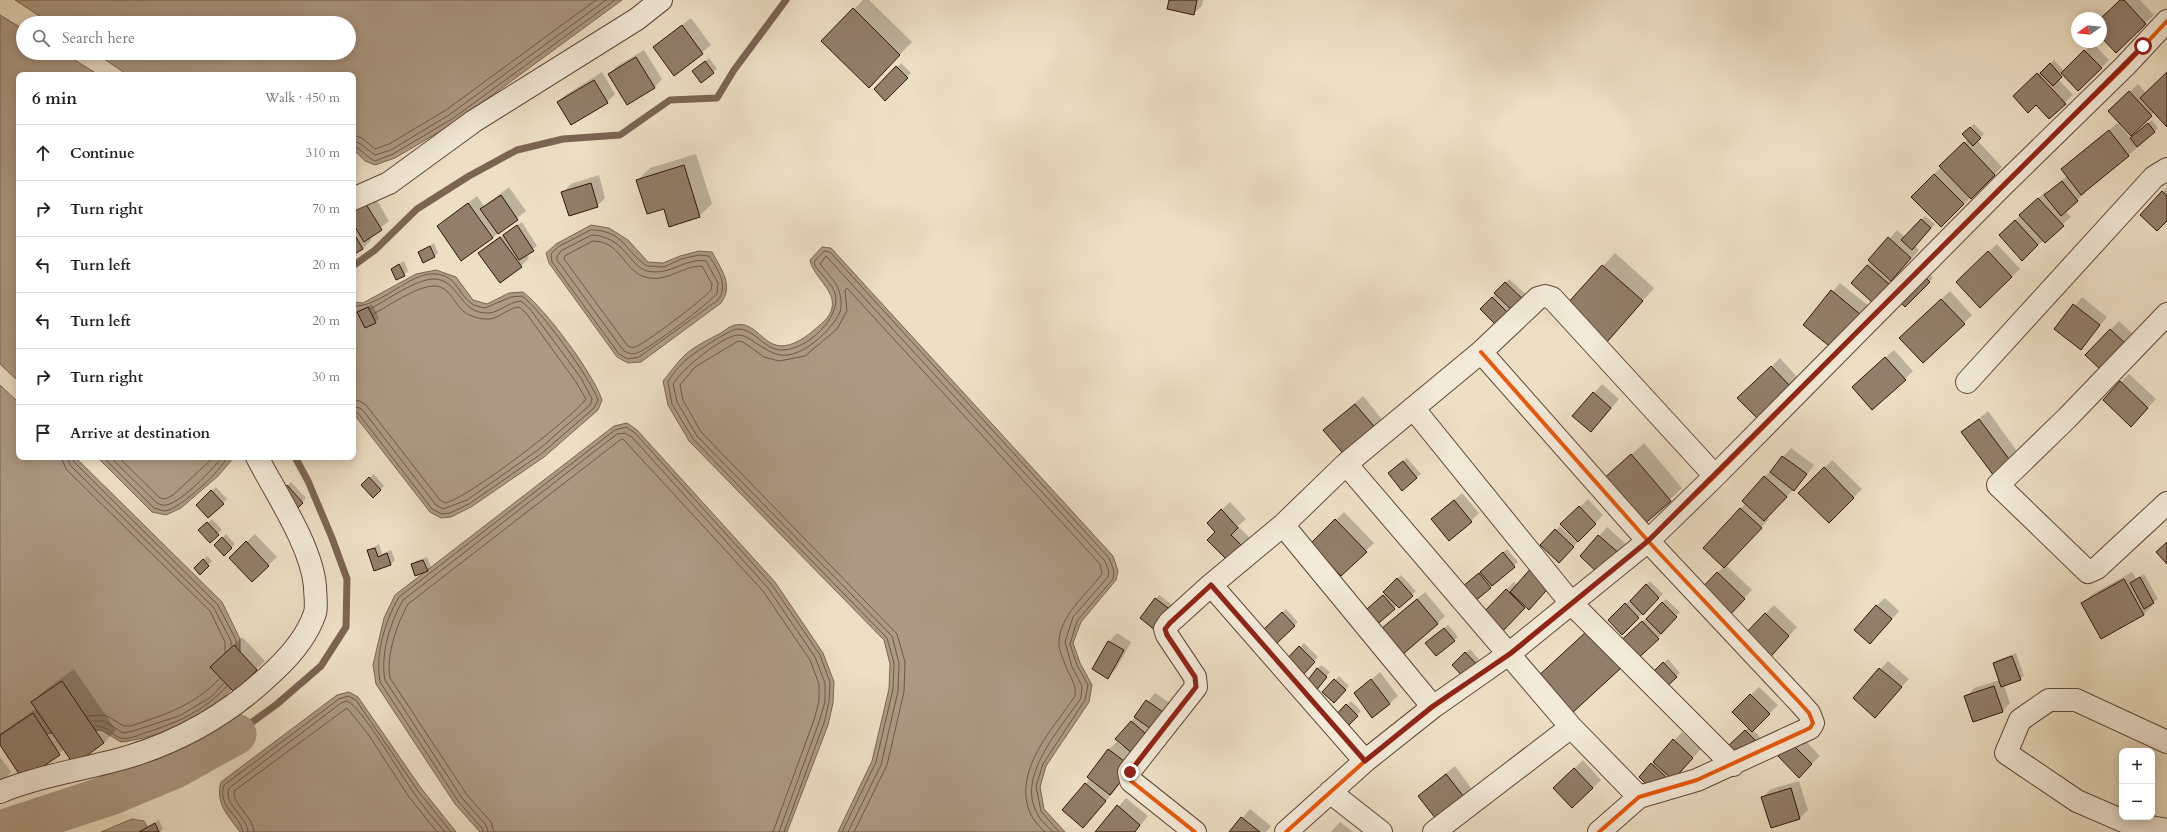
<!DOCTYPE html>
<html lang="en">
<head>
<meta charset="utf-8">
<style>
  :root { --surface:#fff; --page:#f2f2f2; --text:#222; --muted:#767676; --line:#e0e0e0 }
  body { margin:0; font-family:Cardo,serif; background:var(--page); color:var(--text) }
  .controls { position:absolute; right:12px; bottom:12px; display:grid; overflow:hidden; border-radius:8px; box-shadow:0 2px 10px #0003 }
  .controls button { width:36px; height:36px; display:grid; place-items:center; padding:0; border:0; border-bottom:1px solid var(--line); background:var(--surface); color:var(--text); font:20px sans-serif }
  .compass { position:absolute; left:2071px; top:12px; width:36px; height:36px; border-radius:50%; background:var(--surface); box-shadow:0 2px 10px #0003; rotate:256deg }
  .stop { position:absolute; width:12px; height:12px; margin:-9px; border:3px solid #8f2418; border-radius:50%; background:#fff }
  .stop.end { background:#8f2418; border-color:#fff; box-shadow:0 1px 4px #0008 }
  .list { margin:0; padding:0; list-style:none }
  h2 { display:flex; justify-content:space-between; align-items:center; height:52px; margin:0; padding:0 16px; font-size:17px }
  h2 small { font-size:13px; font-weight:400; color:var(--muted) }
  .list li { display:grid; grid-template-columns:26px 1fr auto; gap:12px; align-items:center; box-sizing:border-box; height:56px; padding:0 16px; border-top:1px solid var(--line) }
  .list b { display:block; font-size:15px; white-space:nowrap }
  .list em { font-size:13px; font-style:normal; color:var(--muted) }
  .icon { flex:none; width:22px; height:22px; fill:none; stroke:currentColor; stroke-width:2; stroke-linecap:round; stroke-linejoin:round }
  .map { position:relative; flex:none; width:2167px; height:832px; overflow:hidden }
  .search { position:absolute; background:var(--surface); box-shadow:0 2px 10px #0003; left:16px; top:16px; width:340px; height:44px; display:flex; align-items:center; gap:10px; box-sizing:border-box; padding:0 14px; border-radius:22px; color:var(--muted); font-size:15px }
  .panel { position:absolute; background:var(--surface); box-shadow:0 2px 10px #0003; left:16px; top:72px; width:340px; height:388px; border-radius:8px }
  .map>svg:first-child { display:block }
</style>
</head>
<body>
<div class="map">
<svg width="2167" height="832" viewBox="0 0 2167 832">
  <rect width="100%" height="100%" fill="#eddfc4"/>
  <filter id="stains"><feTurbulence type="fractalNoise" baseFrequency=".005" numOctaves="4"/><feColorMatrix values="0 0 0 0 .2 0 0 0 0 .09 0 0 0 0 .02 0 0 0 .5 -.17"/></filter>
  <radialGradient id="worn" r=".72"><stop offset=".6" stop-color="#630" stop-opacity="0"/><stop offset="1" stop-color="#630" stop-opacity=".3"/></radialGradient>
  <path fill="#ad9a84" stroke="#7b6452" d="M15 0H622L454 123 395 158 375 165 365 161 353 149V75H128L95 53H349V23H50Z
    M0 15 23 29V53H63L99 75H19V382L0 364Z
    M591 225 609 228 628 240 648 262 663 263 680 256 699 251 712 252C721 269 734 285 721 303L641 362 628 363 617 357 549 263 546 253 556 244Z
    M822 247 831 248 1113 556 1118 571 1116 580 1081 622 1073 643 1080 663 1092 685 1089 702 1046 766 1040 787 1044 809 1065 832H838L872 761 889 689 890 664 884 640 689 441 668 405 663 381C670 373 677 362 685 355 695 346 709 339 721 333 725 330 730 326 735 325 764 319 765 370 813 331 820 325 830 318 832 308 836 290 813 277 810 260Z
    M436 270 456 277 473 300 487 304 509 293 523 292C546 310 593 373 602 400L598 410 544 457 471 507 451 517 441 518 430 512 353 413V302L363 303 416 274Z
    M0 385 19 403V457H75L222 602 240 639V679C232 687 225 697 217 704 191 725 153 738 121 742L101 730 23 735 0 733Z
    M627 423 637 430 775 582 823 653 834 682 833 703 828 725 787 832H480L455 804 376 684 373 665 384 618 395 595 614 426Z
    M97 457H231V461L218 476 181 508 166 515 152 512Z
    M349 692 358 697 421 788 456 832H240C228 815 215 804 221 782L337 695Z
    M132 819 144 821 150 832H101Z"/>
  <path fill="#0003" d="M863 0H869L912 42 881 74 823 41Z
    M1170 0H1203L1202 6 1193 14Z
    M2121 0H2140L2154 15 2116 51 2101 35V19Z
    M691 18 711 45 675 74 654 47Z
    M2093 43 2109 60 2101 68 2063 74 2058 79 2073 95 2049 117 2022 88 2054 60 2064 71Z
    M644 50 662 79 654 88 609 74 617 66Z
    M709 58 717 69 713 72 697 67Z
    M901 63 911 73 885 99 875 89Z
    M602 72 615 94 607 102H558L567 94Z
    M2167 73V126L2154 112 2131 134 2120 122 2118 123 2131 139 2152 120 2158 128 2129 155 2084 191 2085 193 2065 211 2071 217 2022 259 2008 227 2046 191 2048 193 2067 176 2062 169 2070 161 2119 122 2118 103 2138 84 2146 93Z
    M1974 124 1984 134 1977 140 2002 167 1941 226 1912 197 1968 139 1963 134Z
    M696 154 712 204 699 216 664 207 638 180 650 168Z
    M599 175 605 198 597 206 563 192 571 184Z
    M509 187 526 211 492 238 438 226 477 196 484 206Z
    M2167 188V220L2141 215Z
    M375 197 389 221 369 237 371 240 363 249 353 254V212Z
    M1925 216 1935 224 1915 246 1919 250 1881 293 1852 283 1897 230 1905 237Z
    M522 222 537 246 526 254 529 258 521 266 480 253 488 245Z
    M434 243 438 253 434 257 419 252Z
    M1997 244 2020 269 2012 277 1965 274Z
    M1615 253 1654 288 1619 328 1567 305Z
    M404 261 408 271 404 275 392 269Z
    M1926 271 1933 278 1905 306Z
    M1509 279 1532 300 1518 315 1481 309Z
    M1840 283 1869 306 1833 348 1804 325Z
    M1950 291 1972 315 1964 323 1909 330Z
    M2082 297 2107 317 2081 348 2056 329Z
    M372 304 379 318 375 322 359 312Z
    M2119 321 2135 336 2103 370 2086 355Z
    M1894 350 1913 371 1905 379H1861Z
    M1780 358 1798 378 1789 386 1747 390Z
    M2129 374 2156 399 2139 417 2121 382Z
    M1602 384 1619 399 1599 423 1574 416Z
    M1363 396 1385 423 1377 431 1325 430Z
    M1988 411 2019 454 2011 462 1963 432Z
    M1644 443 1682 488 1641 526 1602 481Z
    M1791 448 1814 465 1802 481 1767 517 1769 519 1726 565 1752 590 1734 609 1699 592 1724 566 1705 548 1746 503 1743 501Z
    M325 457H331L328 460Z
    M1407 458 1421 474 1402 489 1393 470Z
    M1832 460 1862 489 1829 522 1800 493Z
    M374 474 384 486 373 497 362 485Z
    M291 482 306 498 294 510 279 494Z
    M216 487 227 499 208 517 198 505Z
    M1462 493 1479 513 1471 521 1432 519Z
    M1588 499 1603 515 1559 562 1542 545 1560 526 1576 541 1577 540 1562 524Z
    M1230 502 1246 519 1238 526 1251 539 1229 561 1216 532 1208 523Z
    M1344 512 1374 543 1341 575 1311 544Z
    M212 519 222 530 210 541 200 530Z
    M1607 527 1627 545 1601 574 1581 556Z
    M226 534 235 544 224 555 215 545Z
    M255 534 277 557 252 581 230 558Z
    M379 544 382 554 391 550 395 560 391 564 375 570 368 551Z
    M1507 549 1518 562 1490 587H1462Z
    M207 556 212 561 200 573 195 568Z
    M427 557 431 567 427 571 412 565 416 561Z
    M2132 572 2136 579 2144 574 2158 599 2150 604 2152 606 2143 615 2082 604 2091 595Z
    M1401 575 1416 591 1399 607 1398 605 1394 608 1365 611 1386 593 1385 592Z
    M1650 581 1663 594 1622 633 1609 620Z
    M1514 582 1518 585 1526 606 1499 634 1506 590Z
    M1425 592 1445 616 1437 624 1391 621Z
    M1159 595 1175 607 1160 626 1156 599Z
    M1885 598 1899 611 1878 635 1876 606Z
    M1666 599 1680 612 1664 628 1666 630 1634 662 1621 642Z
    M1774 605 1797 627 1774 652 1742 638Z
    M1286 609 1298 622 1276 643 1264 630Z
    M1448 625 1458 637 1454 640 1430 639Z
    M1117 633 1131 642 1116 669 1108 677 1109 642Z
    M242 637 265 661 234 691 220 659Z
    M1304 643 1318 657 1300 676 1286 662Z
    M1470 649 1484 665H1453Z
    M2016 653 2024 676 2020 679 2004 685 2010 703 2002 712 1966 697 1974 688 2000 680 1994 664 1998 660Z
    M1668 659 1680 673 1661 690 1649 677Z
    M1888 661 1909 679 1875 716 1855 698Z
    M1321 665 1330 672 1319 687 1317 669Z
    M74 669 116 730 104 743 65 749 23 779 0 743V734L37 708 32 702 45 690Z
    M1380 672 1398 696 1389 704 1355 693Z
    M1339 676 1349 686 1334 702 1323 692Z
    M1759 687 1778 705 1753 730 1760 737 1739 758 1729 747 1749 727 1733 712Z
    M1155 693 1177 708 1113 793 1083 827 1086 784 1108 750 1117 742 1123 747 1124 745 1117 739Z
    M1351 701 1361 711 1343 729 1333 719Z
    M1682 732 1701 749 1673 779 1668 774 1653 789 1652 764Z
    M1799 734 1820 756 1799 776 1778 755Z
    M0 757 11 772 0 783Z
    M1583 760 1601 780 1593 788 1562 780Z
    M1455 766 1471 788 1463 797 1419 796Z
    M1799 781 1808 810 1800 818 1763 797 1771 789Z
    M1126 798 1148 816 1135 832H1097Z
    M1250 809 1271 826 1266 832H1230Z
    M159 820 163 829 160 832H139Z
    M1340 822 1353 832H1331Z"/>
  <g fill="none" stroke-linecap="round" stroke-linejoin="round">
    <path stroke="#6e5746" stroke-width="1" d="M353 135 362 138 375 149 389 144 446 110 596 0
      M353 141 359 143 375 155 391 150 449 115 606 0
      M353 146C361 148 367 158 375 161L393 154 452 119 615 0
      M591 230C624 230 625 252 647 266L664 267 681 259 699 255 709 256C718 269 729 286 718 300L639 357 628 359 619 354 552 262 551 254 558 247Z
      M592 235C624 236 630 267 647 271 672 276 683 258 706 261L718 283 717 293C710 303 649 349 637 353 632 355 627 353 623 350L557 260V256L561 251Z
      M593 241C620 241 623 268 642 276 666 285 680 266 702 266L712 284 711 290C705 298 645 344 635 347 632 348 629 347 627 345L564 259 565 256Z
      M353 306C381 308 410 271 436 274 457 276 457 293 471 303 474 306 481 307 485 308L511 297 522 296C540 309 591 379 598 400L594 408 541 454 469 504 450 513 442 514 432 509 358 413 353 411
      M353 400 360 401 366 405 440 500 445 503C467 499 571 419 586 399L576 382 526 313 519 307C507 308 497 321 485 319 478 319 467 315 462 310 454 302 448 285 433 286 415 287 389 306 373 314
      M353 406 362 409 436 505 443 509 467 500 538 450 590 405 592 399 581 378 530 309 521 301C508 302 498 314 486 313 460 313 458 279 434 279 416 279 387 300 370 309
      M61 457 66 469 210 611 225 642V652
      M67 457 70 465 214 608 231 641V646
      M72 457 74 462 218 605 236 640V646
      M103 457 154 508C158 509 163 511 166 511 180 508 223 470 227 457
      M110 457 157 503C159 504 163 506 166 505 181 503 213 469 222 457
      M118 457 160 498 165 499 173 495 214 457
      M87 716 105 715 124 726H131C166 714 194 706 220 678
      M91 721H104L123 733 133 731 179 716 211 697 224 683
      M94 726C108 725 110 735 121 738 128 740 139 735 145 733 178 722 203 712 227 686
      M243 832C240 814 217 808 224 785L339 699 348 696 356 700 418 791 451 832
      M248 832C247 815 223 806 229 788L341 703 347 701C363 708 401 776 414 793 423 807 434 819 445 832
      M254 832C253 816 233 806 234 791L347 708 368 734 409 797 437 832
      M483 832 482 828 458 801 380 682C375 654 385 621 399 597L615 430 626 427 635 433 772 585 820 655 830 682 829 702 824 723 784 832
      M488 832 486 825 462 798 385 680C380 655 390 623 403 600L617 434 625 433 632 437 768 588 815 657 825 683V702L819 722 779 832
      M494 832 491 822 467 795 390 678C386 655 397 624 408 604L620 440 623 439 763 591 810 660 819 684V701L814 720 773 832
      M842 832 876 762 893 689 894 663 887 638 693 439 672 404 668 382C672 374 680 365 687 359 694 353 729 330 737 329 755 328 764 351 783 350 806 350 842 318 835 293 832 284 821 274 815 266L814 262 824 251 830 252 1109 558 1114 571 1113 579 1077 621 1070 644 1077 665 1088 685 1085 700 1043 764 1036 786 1041 811 1059 832
      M848 832 881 765 898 691 899 663 892 636 697 436 677 402 673 384C681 370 722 336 738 335 749 334 764 353 781 355 802 358 832 330 840 312 842 307 841 296 839 291 836 281 826 272 820 264L826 256 1105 561 1109 572 1108 577 1073 617 1065 642 1072 667 1082 686 1081 698C1061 728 1016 776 1037 813 1040 820 1047 826 1053 832
      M854 832 887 765 904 692 905 662 897 634 701 432 683 400 680 385 695 367 738 341 743 342 764 357 779 361 805 356 837 329 847 311 845 290 847 288 1100 564 1102 574C1087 594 1058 617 1059 644 1059 651 1063 658 1065 664 1069 676 1077 684 1075 696 1053 729 1011 772 1031 815 1034 821 1040 827 1045 832"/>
    <path stroke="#7b6452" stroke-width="7" d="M353 266 375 250 417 209 469 176 517 150 563 139 620 135 670 100 717 98 734 70 786 0
      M236 734 277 704 321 666 346 627 347 579 332 538 308 481 295 457"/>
    <path stroke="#ad9a84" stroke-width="41" d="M0 831 110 795 175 768 236 734"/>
  </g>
  <path fill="#927e6a" stroke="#301408" d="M1169 0H1197L1194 15 1167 9Z
    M2120 0H2124L2146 24 2116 53 2101 37V18Z
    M853 8 900 55 869 88 821 41Z
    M682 25 703 54 674 76 653 47Z
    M2084 50 2102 68 2078 91 2061 73Z
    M636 57 655 88 627 105 608 74Z
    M705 61 714 73 701 83 692 71Z
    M2050 63 2062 77 2053 86 2040 73Z
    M896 66 908 78 885 101 874 89Z
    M2167 72V127L2140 98Z
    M2037 73 2066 104 2049 119 2036 105 2028 113 2013 96Z
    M594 80 608 103 571 125 557 102Z
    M2129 91 2152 116 2131 136 2108 111Z
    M2148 123 2155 132 2137 147 2130 138Z
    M1970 127 1981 138 1973 146 1962 134Z
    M2109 130 2129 156 2081 195 2061 169Z
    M1964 142 1995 175 1971 199 1939 166Z
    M684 165 700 217 669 227 664 209 647 214 636 180Z
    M1934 174 1964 204 1941 227 1911 197Z
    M2062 181 2078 201 2061 216 2044 195Z
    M591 183 598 207 569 216 561 192Z
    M2162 191 2167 196V221L2157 231 2140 215Z
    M501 195 518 220 498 234 480 209Z
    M2038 198 2064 226 2045 243 2019 215Z
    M468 203 493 238 461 261 437 226Z
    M366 204 382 230 364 242 353 224V212Z
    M1921 219 1931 228 1912 250 1901 240Z
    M2015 220 2038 245 2022 261 1999 235Z
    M517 225 534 251 519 260 503 235Z
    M353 232 363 249 353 255Z
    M500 237 522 267 500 283 478 253Z
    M1888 237 1911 258 1891 281 1868 260Z
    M430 246 435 257 423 263 418 252Z
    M1988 251 2012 277 1980 308 1956 282Z
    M399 264 405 276 396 280 391 269Z
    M1602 265 1643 301 1607 342 1566 305Z
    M1867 265 1889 284 1873 303 1851 283Z
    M1922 274 1930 282 1905 307 1897 299Z
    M1505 282 1529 305 1518 316 1494 293Z
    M1831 290 1861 315 1833 349 1803 325Z
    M1492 297 1514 319 1502 331 1480 309Z
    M1941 299 1965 324 1923 363 1899 338Z
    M2073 304 2100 325 2081 350 2054 329Z
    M368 307 376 323 365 328 357 312Z
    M2110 329 2127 345 2103 372 2085 355Z
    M1885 357 1906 380 1872 410 1852 387Z
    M1771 366 1790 386 1757 418 1737 398Z
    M2120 381 2148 408 2131 427 2103 400Z
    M1593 392 1611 408 1591 432 1572 416Z
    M1355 404 1378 431 1347 458 1323 430Z
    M1979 419 2012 463 1994 476 1961 432Z
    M1631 454 1671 501 1641 527 1601 481Z
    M1782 456 1807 474 1794 491 1770 472Z
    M1403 461 1417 478 1402 491 1388 473Z
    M1824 467 1854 498 1829 523 1798 493Z
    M1764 476 1787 497 1764 521 1742 501Z
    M369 477 381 490 373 498 361 485Z
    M287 485 303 503 294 512 277 494Z
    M211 490 224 504 208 518 196 505Z
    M1454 500 1472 522 1449 541 1431 519Z
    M1579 506 1596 524 1578 542 1560 524Z
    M1740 508 1762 528 1724 568 1703 548Z
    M1221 509 1238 528 1231 535 1244 548 1229 562 1207 540 1215 532 1207 523Z
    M1335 519 1367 552 1341 576 1310 544Z
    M207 522 219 535 210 543 198 530Z
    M1555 529 1574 547 1559 563 1540 545Z
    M1598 535 1620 554 1601 576 1580 556Z
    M222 537 232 548 224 556 214 545Z
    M246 541 269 566 252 582 229 558Z
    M2167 542V564L2156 552Z
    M375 548 378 557 387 553 391 565 374 571 367 550Z
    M1503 552 1515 567 1492 586 1480 572Z
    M203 559 209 566 200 575 194 568Z
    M423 560 428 571 415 576 411 564Z
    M1533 566 1552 584 1529 610 1510 592Z
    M1717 572 1745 599 1726 619 1698 592Z
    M1479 573 1491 588 1469 606 1457 591Z
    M2140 577 2154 603 2144 609 2130 583Z
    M1397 578 1413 596 1399 608 1383 592Z
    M2124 579 2144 615 2101 639 2081 603Z
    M1646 584 1659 598 1643 615 1630 601Z
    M1506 589 1525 608 1499 635 1480 616Z
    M1383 595 1395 609 1372 629 1360 615Z
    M1155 598 1172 611 1156 631 1140 618Z
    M1417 599 1438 624 1402 655 1381 629Z
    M1662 602 1677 617 1661 634 1646 619Z
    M1625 603 1639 618 1622 635 1608 620Z
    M1876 605 1892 619 1870 644 1854 630Z
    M1282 612 1295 626 1276 644 1263 630Z
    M1765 613 1789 636 1766 662 1741 638Z
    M1642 621 1659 639 1633 663 1616 645Z
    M1444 628 1455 641 1436 656 1425 643Z
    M1587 631 1621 668 1570 715 1536 678Z
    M1108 641 1124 650 1108 679 1092 669Z
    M234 645 257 670 234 692 210 667Z
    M1299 646 1315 662 1300 678 1284 662Z
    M1465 652 1481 669 1468 682 1452 665Z
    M2012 656 2021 680 2001 687 1993 663Z
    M1663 662 1677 677 1661 692 1648 677Z
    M1317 668 1327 677 1315 692 1305 684Z
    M1879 668 1902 687 1875 718 1853 698Z
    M1334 679 1346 690 1334 703 1322 692Z
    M1371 679 1390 704 1372 718 1354 693Z
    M62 681 104 743 74 765 31 702Z
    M1994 686 2003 712 1973 722 1964 696Z
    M1750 694 1770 714 1752 732 1732 712Z
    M1146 700 1170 717 1158 734 1134 717Z
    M1346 704 1358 716 1343 731 1332 719Z
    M33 713 60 755 23 780 0 745V735Z
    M1131 721 1153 740 1138 758 1115 739Z
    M1745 730 1756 741 1739 759 1727 747Z
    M1673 739 1693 758 1673 780 1653 762Z
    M1790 742 1812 764 1799 778 1777 755Z
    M1108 749 1132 767 1110 795 1087 777Z
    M1651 763 1666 777 1653 791 1639 777Z
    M1574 768 1593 788 1572 808 1553 788Z
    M1446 774 1464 797 1436 819 1418 796Z
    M1085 783 1106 801 1083 828 1062 810Z
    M1791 788 1800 819 1771 828 1761 797Z
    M1117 805 1140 825 1135 832H1095Z
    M1241 817 1260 832H1229Z
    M155 823 159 832H139Z"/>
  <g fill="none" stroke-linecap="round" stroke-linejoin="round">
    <g stroke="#5f4737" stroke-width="24">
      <path id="minor" d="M353 199 389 183 474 121 637 19 661 0
        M2167 314 2067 418 1998 485 2088 572 2097 568 2167 503
        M1481 352 1648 541 1800 703 1809 713 1813 723 1810 728 1697 780 1639 797 1599 832
        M1967 382 2154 177 2167 169
        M1413 408 1571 603 1733 765
        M1346 464 1571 727 1639 797
        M1283 525 1346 464 1481 352 1538 298 1545 296 1552 298 1715 476
        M1211 585 1283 525 1433 707
        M2167 742 2076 700H2049L2020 720 2006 753 2077 801 2128 823 2167 830
        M0 792C41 775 88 769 131 756 186 739 234 710 275 670 291 655 308 634 315 613 317 606 315 594 315 586 311 545 276 494 257 457
        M1330 792 1381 832
        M1195 832 1131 781 1129 772 1196 687 1195 677 1167 635 1165 629 1169 623 1211 585 1365 761
        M1286 832 1365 761 1433 707 1510 653 1648 541 1715 476 2003 185 2125 66 2167 21
        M1434 832 1571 727"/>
    </g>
    <use href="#minor" stroke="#f3ead9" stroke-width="22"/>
    <g stroke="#f3ead9" stroke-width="6">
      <path id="cycleway" d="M1481 352 1648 541 1800 703 1809 713 1813 723 1810 728 1697 780 1639 797 1599 832
        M1195 832 1131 781 1129 772 1196 687 1195 677 1167 635 1165 629 1169 623 1211 585 1365 761
        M1286 832 1365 761 1433 707 1510 653 1648 541 1715 476 2003 185 2125 66 2167 21"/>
    </g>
    <use href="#cycleway" stroke="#e8590c" stroke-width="4"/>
  </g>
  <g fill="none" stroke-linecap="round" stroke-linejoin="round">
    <path stroke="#8f2418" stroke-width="5" d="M1130 772 1196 687 1195 677 1167 635 1165 629 1170 623 1211 585 1365 761 1433 706 1510 654 1648 541 2143 46"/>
  </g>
  <rect width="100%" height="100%" filter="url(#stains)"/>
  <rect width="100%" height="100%" fill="url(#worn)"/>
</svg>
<div class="controls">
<button>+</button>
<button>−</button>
</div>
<svg class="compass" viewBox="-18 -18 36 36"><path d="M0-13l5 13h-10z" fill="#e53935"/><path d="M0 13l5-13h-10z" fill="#767676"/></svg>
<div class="stop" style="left:2143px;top:46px"></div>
<div class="stop end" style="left:1130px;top:772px"></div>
<div class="search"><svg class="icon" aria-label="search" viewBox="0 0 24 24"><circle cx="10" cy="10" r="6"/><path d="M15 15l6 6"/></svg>Search here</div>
<section class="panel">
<h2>6 min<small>Walk · 450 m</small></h2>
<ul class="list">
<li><svg class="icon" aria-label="ahead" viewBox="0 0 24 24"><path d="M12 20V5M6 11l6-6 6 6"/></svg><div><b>Continue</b></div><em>310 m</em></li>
<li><svg class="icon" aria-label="right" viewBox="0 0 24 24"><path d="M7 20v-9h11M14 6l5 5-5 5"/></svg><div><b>Turn right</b></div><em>70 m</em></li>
<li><svg class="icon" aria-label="left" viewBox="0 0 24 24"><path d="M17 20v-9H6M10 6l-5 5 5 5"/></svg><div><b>Turn left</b></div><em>20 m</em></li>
<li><svg class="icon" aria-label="left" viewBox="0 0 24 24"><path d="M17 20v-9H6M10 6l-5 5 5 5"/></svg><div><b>Turn left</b></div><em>20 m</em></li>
<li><svg class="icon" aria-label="right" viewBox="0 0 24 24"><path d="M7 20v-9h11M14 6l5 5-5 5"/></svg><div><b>Turn right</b></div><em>30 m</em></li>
<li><svg class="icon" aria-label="arrive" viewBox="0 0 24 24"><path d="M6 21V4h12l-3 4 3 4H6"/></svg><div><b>Arrive at destination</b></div></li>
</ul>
</section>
</div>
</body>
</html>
